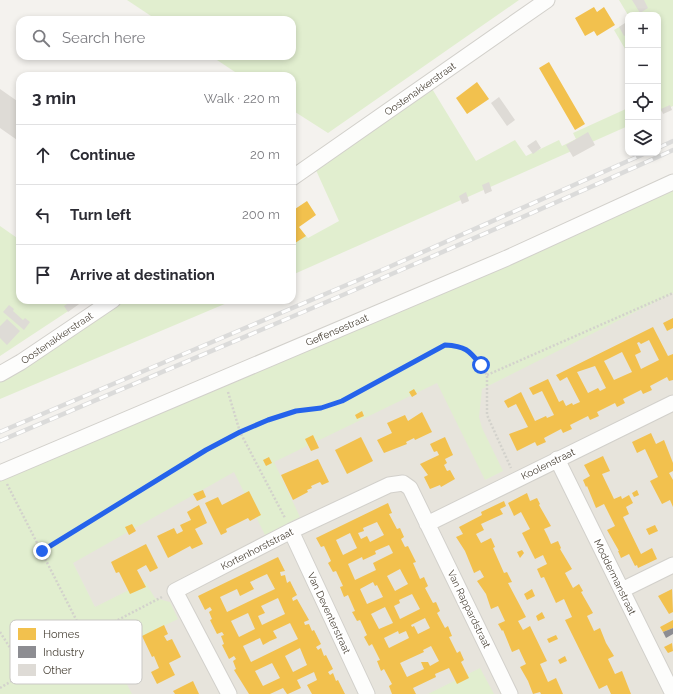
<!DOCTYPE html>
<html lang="en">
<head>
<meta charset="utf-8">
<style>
  :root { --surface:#fff; --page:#f2f2f3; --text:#2b2b33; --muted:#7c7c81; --line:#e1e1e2 }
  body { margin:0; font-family:Raleway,sans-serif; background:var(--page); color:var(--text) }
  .controls { position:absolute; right:12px; top:12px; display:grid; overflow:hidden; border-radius:8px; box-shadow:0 2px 6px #0003 }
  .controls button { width:36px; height:36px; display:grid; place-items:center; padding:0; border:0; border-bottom:1px solid var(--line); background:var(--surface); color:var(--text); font:20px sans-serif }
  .stop { position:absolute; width:12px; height:12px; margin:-9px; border:3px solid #2563eb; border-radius:50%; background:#fff }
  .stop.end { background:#2563eb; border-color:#fff; box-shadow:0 1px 4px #0008 }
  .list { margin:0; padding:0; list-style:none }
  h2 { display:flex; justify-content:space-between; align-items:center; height:52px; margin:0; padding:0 16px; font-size:17px }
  h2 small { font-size:13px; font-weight:400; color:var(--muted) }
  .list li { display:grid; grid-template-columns:26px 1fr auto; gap:12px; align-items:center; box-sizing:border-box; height:60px; padding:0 16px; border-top:1px solid var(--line) }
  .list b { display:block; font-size:15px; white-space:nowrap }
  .list em { font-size:13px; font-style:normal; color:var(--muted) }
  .icon { flex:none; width:22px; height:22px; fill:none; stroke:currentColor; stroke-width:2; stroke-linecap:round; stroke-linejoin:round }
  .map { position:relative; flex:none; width:673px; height:694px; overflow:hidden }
  .search { position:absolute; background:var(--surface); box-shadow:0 2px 6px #0003; left:16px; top:16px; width:280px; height:44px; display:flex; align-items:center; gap:10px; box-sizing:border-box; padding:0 14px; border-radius:12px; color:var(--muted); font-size:15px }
  .panel { position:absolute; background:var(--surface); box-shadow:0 2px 6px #0003; left:16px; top:72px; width:280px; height:232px; border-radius:12px }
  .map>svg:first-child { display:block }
</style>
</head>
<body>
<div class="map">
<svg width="673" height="694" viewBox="0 0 673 694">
  <rect width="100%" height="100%" fill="#f4f2ee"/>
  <path fill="#e7e4dc" d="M673 267V694H106L56 546Z"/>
  <path fill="#e1eecf" d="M127 0H519L328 133 292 110V76H241L211 56H292V20H157Z
    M619 0H673V106L658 113V15H628Z
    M628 22V54L614 30Z
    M431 87 476 161 515 140 526 156 559 140 562 146 576 139 573 133 628 108V126L292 275V232L299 228 308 238 339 221 315 168Z
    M673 187V293L482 389 479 417 482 428 503 471 485 480 437 383 274 462 300 517 265 535 234 472 73 563 95 607 145 582 155 598 170 602 178 619 110 652 132 694H0V479Z
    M0 226 20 240V300H85L0 356Z
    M121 300H234L0 399V381Z
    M480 668 494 694H428Z"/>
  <path fill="#f2c14e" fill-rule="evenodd" d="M594 7 597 12 604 7 615 25 597 36 594 31 585 36 575 18Z
    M549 62 585 124 575 130 539 68Z
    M477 82 489 99 467 114 456 98Z
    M307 201 316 215 299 227 306 236 295 243 292 239V211Z
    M673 318V328L667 331 663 323Z
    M653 327 668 356 673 354V380L669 381 667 377 650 386 652 390 643 394 641 390 623 399 625 403 617 407 615 403 597 412 599 416 590 420 588 416 570 425 572 429 563 433 561 429 544 438 546 442 537 446 535 442 517 451 509 434 528 427 516 404 508 408 504 401 521 392 535 421 546 416 547 418 554 415 542 391 533 395 529 388 548 379 559 402 563 400 566 406 572 403 573 405 580 402 567 377 560 381 556 375ZM649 340 659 360 641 369 635 355 641 352 637 343 639 342 641 344ZM622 352 632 372 614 380 604 361ZM595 366 606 388 600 391 598 388 588 393 577 372Z
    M414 389 417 394 412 397 409 392Z
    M362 411 364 416 357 419 355 415Z
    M422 412 432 432 415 440 414 438 406 442 407 444 384 453 377 440 392 433 387 423 405 415 408 421Z
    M651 433 656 444 664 440 673 463V471L669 473 673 480V507L670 500 662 504 650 481 658 477 645 449 637 453 632 442Z
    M313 435 319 448 311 451 305 439Z
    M361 437 373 461 347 474 335 450Z
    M445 437 453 455 445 459 447 463 444 465 447 471 450 470 455 479 441 487 440 485 430 489 424 477 428 475 420 464 439 455 437 451 434 452 430 444Z
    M603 456 610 471 602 474 614 499 621 496 622 499 629 495 633 503 626 507 629 514 623 517 641 554 652 548 657 559 638 568 637 565 635 566 629 554 621 558 618 551H619L607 530 615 526 604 504 596 508 587 486 586 487 583 480 590 476 584 465Z
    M269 457 272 463 266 466 263 460Z
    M318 459 329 482 322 485 320 482 311 486 312 488 307 490 308 492 293 500 281 475Z
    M203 490 206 497 197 501 193 494Z
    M637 490 639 495 634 497 632 493Z
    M249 491 261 515 250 521 248 518 226 529 227 532 221 535 205 503 218 497 222 505Z
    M527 493 530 501 537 498 540 504 539 505 551 526 544 529 548 537 551 544 558 541 561 548 560 549 572 569 565 573 573 588 579 584 583 591 581 592 593 613 587 616 594 631 600 628 606 643 614 656 608 659 615 674 622 671 631 694H611L607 685 599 689 565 620 572 617 564 599 556 603 544 577 541 578 537 569 547 564 543 555 535 559 522 533 530 529 521 512 514 516 508 503Z
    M504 501 506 506 500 509 503 514 481 524 484 530 476 534 481 543 491 538 495 547 493 548 504 573 507 572 512 582 508 583 526 617 518 621 523 630 530 626 547 661 540 664 548 682 556 678 563 694H541L540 692 533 694 528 681 520 667 526 664 519 649 512 652 503 630 502 631 498 624 505 621 498 606 491 609 486 594 477 581 484 577 480 570 474 573 465 551 456 537 463 534 459 527 482 515 481 512Z
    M388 503 392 513 389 514 397 529 400 528 404 537 401 539 405 547 408 546 416 562 413 563 420 579 424 577 428 586 425 588 433 603 436 602 440 611 437 613 445 628 448 626 452 636 449 637 457 653 460 651 464 660 461 662 469 678 457 684 449 668 435 674 436 677 413 688 416 694H392L389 686 392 684 384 669 381 671 377 661 380 660 372 644 369 646 364 637 367 635 360 620 357 621 352 612 355 611 348 595 344 597 340 587 343 586 336 571 333 572 328 563 331 561 324 546 321 547 316 538ZM377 522 384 535 370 542 367 536 361 539 358 533 364 531 363 528ZM350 533 357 548 343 555 336 540ZM389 545 393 553 373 563 376 570 355 580 348 564 362 557 363 560 376 554 375 551ZM400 569 408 584 395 591 387 576ZM373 582 375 586 377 585 383 597 367 604 360 589ZM412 594 420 609 400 619 394 606 400 603 399 600ZM385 607 393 623 379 629 371 614ZM425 618 430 628 418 634 414 626 412 627 411 625ZM398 631 399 634 406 631 409 638 389 648 384 638ZM431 646 439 661 430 666 428 662H421L424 669 407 677 400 663 424 652 423 650Z
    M199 505 207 523 195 529 203 544 192 549 190 546 168 558 157 536 174 528 177 534 183 531 180 525 191 520 187 512Z
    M132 524 136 531 129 535 125 527Z
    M655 525 658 531 649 535 646 529Z
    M146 544 158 568 150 572 146 565 137 570 146 587 130 594 119 572 116 573 111 562Z
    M522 550 524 553 520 558 517 552Z
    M278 557 285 571 280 572 281 576 285 575 287 583 290 581 297 595 292 598 293 601 297 599 309 620 304 622 305 625 309 624 312 631 314 630 321 644 316 647 318 650 321 648 324 656 326 655 333 669 328 672 330 675 333 673 336 681 338 680 345 694H312L307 685 317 680 314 672 297 680 301 688 288 694H287L283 688 270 694H249L234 670 236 669 233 661 236 659 234 656 229 659 222 645 224 644 221 636 224 635 222 632 217 634 210 620 212 619 209 612 212 610 210 607 205 610 198 596ZM267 574 275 589 227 612 220 597 237 589 240 596 254 589 250 582ZM278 598 285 614 262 625 258 616 265 613 261 606ZM248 613 255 629 239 637 231 621ZM290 623 298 639 251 662 243 646 260 638 263 645 270 641 277 638 273 631ZM300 648 307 665 293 672 285 656ZM272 663 280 678 263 686 255 671Z
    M532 589 535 596 527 600 524 594Z
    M672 589 673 612 669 614 658 596Z
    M542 612 545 618 538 621 536 616Z
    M673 620V628L663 632 660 627Z
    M164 625 168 634 164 636 167 641 172 639 181 657 169 663 175 675 157 684 151 672 159 668 154 656 152 657 142 636Z
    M556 635 558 639 549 643 547 639Z
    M672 643 673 651 668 653 664 647Z
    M565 656 567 661 560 664 558 660Z
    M193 681 199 694H175L173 691Z"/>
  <path fill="#8d8d92" d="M673 628V634L666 638 663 632Z"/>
  <path fill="#dedbd6" d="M632 0H644L648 8 640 13Z
    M625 23 628 28V33L624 36 619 27Z
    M0 89 20 103V142L0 128Z
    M499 97 515 120 507 126 491 103Z
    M670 105 672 110 663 114 661 109Z
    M588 132 595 145 573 157 566 145Z
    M536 140 541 148 533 154 527 146Z
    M489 182 492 191 485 194 482 185Z
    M466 192 469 201 462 204 459 196Z
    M73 300H76L79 304 68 312 64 306Z
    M9 305 14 309 13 311 23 320 25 318 30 322 24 330 3 312Z
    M7 319 20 331 7 345 0 338V326Z"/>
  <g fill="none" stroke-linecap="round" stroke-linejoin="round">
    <g stroke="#d2d0cb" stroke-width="17">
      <path id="minor" d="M292 178 547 0
        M0 374 21 362 113 300
        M557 459 673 694
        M0 473 507 258 673 182
        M427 524 673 403
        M291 531 367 694
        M622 590 673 565
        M229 694 175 591 291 531 389 485 403 483 410 488 510 694"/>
    </g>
    <path stroke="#d3d2cc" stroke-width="2.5" stroke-dasharray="2 2" stroke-linecap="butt" d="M487 375 673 293
      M228 392 240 432 285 518
      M7 484 85 637
      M42 551 206 450 240 432 268 420 296 411 321 408 342 401 445 345 459 346 471 352 487 375V415L511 468
      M0 632 26 673
      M0 688 85 637 162 597"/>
    <use href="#minor" stroke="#fdfdfc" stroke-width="15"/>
    <g stroke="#dbdbda" stroke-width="4.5">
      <path id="rail" d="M658 148 673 141
        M0 432 389 267 646 153
        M0 441C225 345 450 251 673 150"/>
    </g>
    <use href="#rail" stroke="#fff" stroke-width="3" stroke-dasharray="9" stroke-linecap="butt"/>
  </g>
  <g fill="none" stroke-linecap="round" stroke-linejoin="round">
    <path stroke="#2563eb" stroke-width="5" d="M42 551 206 450 240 432 268 420 296 411 321 408 342 401 445 345C465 346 469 350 481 365"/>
  </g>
  <g text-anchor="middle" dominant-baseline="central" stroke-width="4" stroke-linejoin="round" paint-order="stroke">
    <g font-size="10" fill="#4b4439" stroke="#fff">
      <text transform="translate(420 89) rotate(-35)">Oostenakkerstraat</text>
      <text transform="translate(337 330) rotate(-23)">Geffensestraat</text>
      <text transform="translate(57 338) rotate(-34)">Oostenakkerstraat</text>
      <text transform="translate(548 464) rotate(-26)">Koolenstraat</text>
      <text transform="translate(257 549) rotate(-27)">Kortenhorststraat</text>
      <text transform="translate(615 577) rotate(64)">Moddermanstraat</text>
      <text transform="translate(469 609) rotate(64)">Van Rappardstraat</text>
      <text transform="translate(329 613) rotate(65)">Van Deventerstraat</text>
    </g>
  </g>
  <rect x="10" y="620" width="132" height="64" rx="6" fill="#fff" stroke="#c9c7c4" stroke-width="1"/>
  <rect x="18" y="628" width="18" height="12" fill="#f2c14e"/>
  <rect x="18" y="646" width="18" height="12" fill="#8d8d92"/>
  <rect x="18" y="664" width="18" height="12" fill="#dedbd6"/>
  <g font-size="11" fill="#4b4439">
    <text x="43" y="638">Homes</text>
    <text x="43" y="656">Industry</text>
    <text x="43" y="674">Other</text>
  </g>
</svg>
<div class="controls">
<button>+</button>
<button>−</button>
<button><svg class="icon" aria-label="locate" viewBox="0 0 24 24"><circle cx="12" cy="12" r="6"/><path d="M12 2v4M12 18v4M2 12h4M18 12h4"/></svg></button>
<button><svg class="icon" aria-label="layers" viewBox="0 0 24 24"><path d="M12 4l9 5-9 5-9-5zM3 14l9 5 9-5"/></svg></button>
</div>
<div class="stop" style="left:481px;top:365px"></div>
<div class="stop end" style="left:42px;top:551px"></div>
<div class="search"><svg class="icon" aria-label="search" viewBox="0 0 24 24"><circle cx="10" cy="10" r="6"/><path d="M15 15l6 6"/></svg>Search here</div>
<section class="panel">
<h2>3 min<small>Walk · 220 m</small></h2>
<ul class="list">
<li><svg class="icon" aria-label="ahead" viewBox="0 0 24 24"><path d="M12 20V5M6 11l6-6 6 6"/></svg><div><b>Continue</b></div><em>20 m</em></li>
<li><svg class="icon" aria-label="left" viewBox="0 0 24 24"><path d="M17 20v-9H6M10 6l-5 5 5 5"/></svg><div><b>Turn left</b></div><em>200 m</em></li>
<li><svg class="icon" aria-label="arrive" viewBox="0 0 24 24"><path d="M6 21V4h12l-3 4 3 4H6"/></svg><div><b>Arrive at destination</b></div></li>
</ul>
</section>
</div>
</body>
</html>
